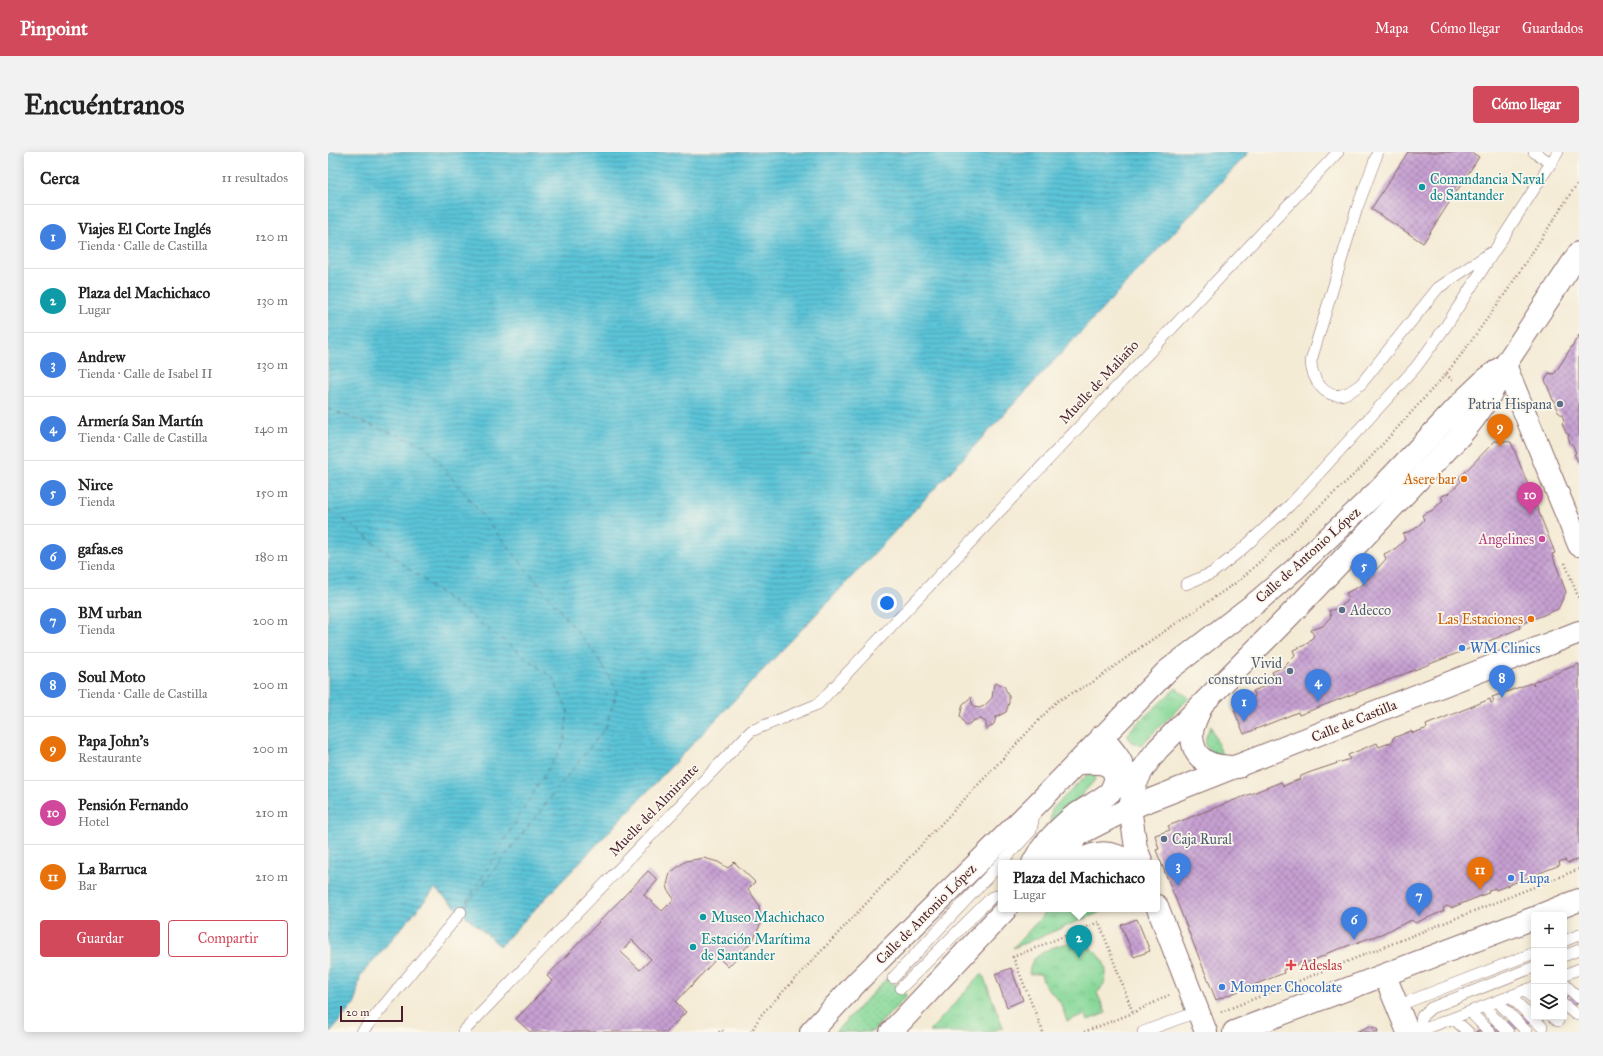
<!DOCTYPE html>
<html lang="es">
<head>
<meta charset="utf-8">
<style>
  :root { --surface:#fff; --page:#f2f2f2; --text:#222; --muted:#767676; --line:#e0e0e0; --accent:#d1495b }
  body { margin:0; font-family:"IM FELL Great Primer",serif; background:var(--page); color:var(--text) }
  .controls { position:absolute; right:12px; bottom:12px; display:grid; overflow:hidden; border-radius:4px; box-shadow:0 2px 10px #0003 }
  .controls button { width:36px; height:36px; display:grid; place-items:center; padding:0; border:0; border-bottom:1px solid var(--line); background:var(--surface); color:var(--text); font:20px sans-serif }
  .scale { position:absolute; left:12px; bottom:10px; width:63px; box-sizing:border-box; padding-left:4px; border:2px solid #4a1f2b; border-top:0; font-size:11px; line-height:14px; white-space:nowrap; color:#4a1f2b; -webkit-text-stroke:3px #fbf7ec; paint-order:stroke }
  .you { position:absolute; left:559px; top:451px; width:14px; height:14px; margin:-10px; border:3px solid #fff; border-radius:50%; background:#1a73e8; box-shadow:0 0 0 6px #1a73e833 }
  .badge { display:grid; place-items:center; width:26px; height:26px; border-radius:50%; background:var(--accent); color:#fff; font-size:13px; font-weight:700 }
  .pin { position:absolute; translate:-50% -33px; filter:drop-shadow(0 1px 2px #0008) }
  .pin::after { content:''; position:absolute; top:21px; width:14px; height:12px; background:inherit; clip-path:polygon(0 0,100% 0,50% 100%) }
  .popup { position:absolute; left:670px; top:708px; width:162px; height:52px; box-sizing:border-box; display:grid; place-content:center; border-radius:4px; background:var(--surface); filter:drop-shadow(0 1px 3px #0005); font-size:13px; white-space:nowrap; color:var(--muted) }
  .popup b { font-size:15px; color:var(--text) }
  .popup::after { content:''; position:absolute; left:50%; top:100%; margin-left:-8px; border:8px solid transparent; border-top-color:var(--surface) }
  .list { margin:0; padding:0; list-style:none }
  h2 { display:flex; justify-content:space-between; align-items:center; height:52px; margin:0; padding:0 16px; font-size:17px }
  h2 small { font-size:13px; font-weight:400; color:var(--muted) }
  .list li { display:grid; grid-template-columns:26px 1fr auto; gap:12px; align-items:center; box-sizing:border-box; height:64px; padding:0 16px; border-top:1px solid var(--line) }
  .list b { display:block; font-size:15px; white-space:nowrap }
  .list p { margin:0; font-size:13px; white-space:nowrap; color:var(--muted) }
  .list em { font-size:13px; font-style:normal; color:var(--muted) }
  .actions { display:flex; gap:8px; padding:12px 16px }
  .actions a { flex:1; padding:9px 0; border:1px solid var(--accent); border-radius:4px; text-align:center; font-size:14px; color:var(--accent) }
  .actions .main { background:var(--accent); color:#fff }
  .icon { flex:none; width:22px; height:22px; fill:none; stroke:currentColor; stroke-width:2; stroke-linecap:round; stroke-linejoin:round }
  .map { position:relative; flex:none; width:1251px; height:880px; overflow:hidden; border-radius:4px }
  header { display:flex; align-items:center; gap:24px; box-sizing:border-box; height:56px; padding:0 20px; background:var(--accent); color:#fff }
  header strong { font-size:19px }
  nav { display:flex; gap:22px; margin-inline-start:auto; font-size:14px }
  .intro { display:flex; align-items:center; justify-content:space-between; box-sizing:border-box; height:96px; padding:0 24px }
  h1 { margin:0; font-size:28px }
  .button { padding:10px 18px; border-radius:4px; background:var(--accent); color:#fff; font-size:14px; font-weight:700 }
  main { display:flex; gap:24px; padding:0 24px }
  aside { flex:1; background:var(--surface); border-radius:4px; box-shadow:0 2px 10px #0003 }
  .map>svg:first-child { display:block }
</style>
</head>
<body>
<header>
<strong>Pinpoint</strong>
<nav><a>Mapa</a><a>Cómo llegar</a><a>Guardados</a></nav>
</header>
<div class="intro"><h1>Encuéntranos</h1><a class="button">Cómo llegar</a></div>
<main>
<aside>
<h2>Cerca<small>11 resultados</small></h2>
<ul class="list">
<li><span class="badge" style="background:#3f7fe0">1</span><div><b>Viajes El Corte Inglés</b><p>Tienda · Calle de Castilla</p></div><em>120 m</em></li>
<li><span class="badge" style="background:#0f9aa8">2</span><div><b>Plaza del Machichaco</b><p>Lugar</p></div><em>130 m</em></li>
<li><span class="badge" style="background:#3f7fe0">3</span><div><b>Andrew</b><p>Tienda · Calle de Isabel II</p></div><em>130 m</em></li>
<li><span class="badge" style="background:#3f7fe0">4</span><div><b>Armería San Martín</b><p>Tienda · Calle de Castilla</p></div><em>140 m</em></li>
<li><span class="badge" style="background:#3f7fe0">5</span><div><b>Nirce</b><p>Tienda</p></div><em>150 m</em></li>
<li><span class="badge" style="background:#3f7fe0">6</span><div><b>gafas.es</b><p>Tienda</p></div><em>180 m</em></li>
<li><span class="badge" style="background:#3f7fe0">7</span><div><b>BM urban</b><p>Tienda</p></div><em>200 m</em></li>
<li><span class="badge" style="background:#3f7fe0">8</span><div><b>Soul Moto</b><p>Tienda · Calle de Castilla</p></div><em>200 m</em></li>
<li><span class="badge" style="background:#e8710a">9</span><div><b>Papa John's</b><p>Restaurante</p></div><em>200 m</em></li>
<li><span class="badge" style="background:#d1479c">10</span><div><b>Pensión Fernando</b><p>Hotel</p></div><em>210 m</em></li>
<li><span class="badge" style="background:#e8710a">11</span><div><b>La Barruca</b><p>Bar</p></div><em>210 m</em></li>
</ul>
<div class="actions"><a class="main">Guardar</a><a>Compartir</a></div>
</aside>
<div class="map">
<svg width="1251" height="880" viewBox="0 0 1251 880">
  <defs>
    <pattern id="grass-tufts" width="24" height="20" patternUnits="userSpaceOnUse"><rect width="24" height="20" fill="#87d899"/><path d="M3 7l-1-3M5 7V3M7 7l1-3M15 17l-1-3M17 17v-4M19 17l1-3" fill="none" stroke="#76b984"/></pattern>
    <pattern id="park-crowns" width="20" height="18" patternUnits="userSpaceOnUse"><rect width="20" height="18" fill="#87d899"/><path d="M2 6a3 3 0 1 1 6 0M12 15a3 3 0 1 1 6 0" fill="none" stroke="#76b984"/></pattern>
    <pattern id="garden-dots" width="8" height="8" patternUnits="userSpaceOnUse"><rect width="8" height="8" fill="#87d899"/><path d="M2 2h.1M6 6h.1" fill="none" stroke="#76b984" stroke-width="1.8" stroke-linecap="round"/></pattern>
    <pattern id="water-rules" width="6" height="5" patternUnits="userSpaceOnUse"><rect width="6" height="5" fill="#5cc4d8"/><path d="M0 2.5h6" fill="none" stroke="#4e9faf"/></pattern>
    <pattern id="building-cross-hatch" width="8" height="8" patternUnits="userSpaceOnUse"><rect width="8" height="8" fill="#c6a0d2"/><path d="M0 0l8 8M0 8l8-8" fill="none" stroke="#a382ab"/></pattern>
  </defs>
  <rect width="100%" height="100%" fill="#fbf7ec"/>
  <filter id="ink" filterUnits="userSpaceOnUse"><feTurbulence type="fractalNoise" baseFrequency=".025" numOctaves="2"/><feDisplacementMap in="SourceGraphic" scale="8" xChannelSelector="R" yChannelSelector="G"/><feConvolveMatrix kernelMatrix="1 2 1 2 8 2 1 2 1" color-interpolation-filters="sRGB"/></filter>
  <filter id="wash" filterUnits="userSpaceOnUse"><feTurbulence type="fractalNoise" baseFrequency=".012" numOctaves="4" result="noise"/><feDisplacementMap in="SourceGraphic" scale="16" xChannelSelector="R" yChannelSelector="G"/><feGaussianBlur stdDeviation="0.9" result="paint"/><feColorMatrix in="noise" values="0 0 0 0 0 0 0 0 0 0 0 0 0 0 0 0 0 1.4 0 .05"/><feComposite in="paint" operator="in"/></filter>
  <g filter="url(#wash)">
    <rect width="100%" height="100%" fill="#f4ebd5"/>
    <path fill="url(#grass-tufts)" stroke="#687c62" d="M848 536 861 546 813 593 803 590 800 584 801 579Z
      M764 622 767 624V628L725 674H721L724 657 759 623Z
      M721 757H780L685 796Z
      M654 821 675 875 663 880H601Z"/>
    <path fill="url(#park-crowns)" stroke="#687c62" d="M747 790C771 793 790 821 769 841L778 861 760 868 757 862 739 869 732 850 716 832 713 822H701C702 818 702 813 704 810 713 797 733 792 747 790Z"/>
    <path fill="url(#garden-dots)" stroke="#687c62" d="M883 574 895 605C876 600 873 590 883 574Z
      M559 826 579 844 544 880H507Z"/>
    <path fill="url(#water-rules)" stroke="#537282" d="M0 0H921L554 393 172 794 107 737 32 824 27 851 2 880H0Z"/>
    <g fill="none" stroke-linecap="round" stroke-linejoin="round">
      <path stroke="#505968" stroke-width="1" stroke-dasharray="5 4" stroke-linecap="butt" d="M0 257 98 294 269 504 289 539 278 575 136 756
        M0 358 7 361 225 526 240 559 236 591 135 756"/>
    </g>
    <g id="blocks">
      <path fill="url(#building-cross-hatch)" fill-rule="evenodd" d="M1080 0H1143L1151 5 1095 91 1043 57Z
        M1251 183V311L1246 302 1248 301 1245 293 1242 291 1240 285 1241 283 1238 281 1234 271 1236 269 1234 263 1230 260 1227 253 1228 250 1225 248 1217 228 1221 221 1226 222 1227 221Z
        M1167 289 1183 290 1227 401 1224 402 1238 440 1230 457 1191 473 1192 476 1171 485 971 563 970 560 916 582 906 558 919 553 927 544 925 539 937 534 944 528 946 525 944 520 955 515 967 503 965 498 977 493 986 484 983 478 995 474 999 469 1003 465 1001 459 1013 455 1021 446 1018 441 1034 433 1040 427 1037 421 1049 417 1058 407 1056 402 1068 396 1077 388 1075 382 1087 377 1096 368 1094 363 1105 358 1115 348 1113 344 1122 341 1133 329 1131 326Z
        M1251 512V707L1240 711 1237 708 1233 709 1231 710 1232 713 1168 738 1167 736 1161 738 1160 741 1123 756 1119 754 1115 756 1116 759 1087 771 1084 768 1053 782 997 802 998 803 988 807 977 811 975 810 955 818 956 821 888 848 828 698 831 697 827 683 842 678 840 674 953 630 955 634 972 627 973 624 983 620 1022 607 1020 603 1049 591 1051 595 1064 590 1065 586 1083 579 1085 581 1097 577 1099 576 1098 573 1162 547 1163 551 1166 549 1164 545 1170 543 1203 531 1206 534 1205 531 1208 529Z
        M669 531 676 534 681 544V551L678 560 668 565 666 572 658 578V570L653 567 646 568 638 574 632 564 635 552 643 545 644 551 647 555 651 556 656 554 664 546 666 532Z
        M376 706 390 710 400 716 406 710 427 730 420 737 431 753 432 773 426 787 400 815 390 805 348 850 358 860 339 880H202L188 867 224 829 219 824 320 719 330 728 316 743 334 759 346 747 341 740 339 733 342 721 358 709ZM304 788 323 807 312 818 293 800Z
        M809 767 822 799 806 805 793 773Z
        M683 816 695 848 679 855 667 822Z
        M1251 841V851L1236 857V847Z
        M1206 859V865H1215L1177 880H1147L1171 870 1172 873Z
        M1042 874 1049 877 1050 880H1028Z"/>
    </g>
  </g>
  <g filter="url(#ink)">
    <use href="#blocks" fill-opacity="0" stroke="#866666" stroke-width="1"/>
    <g fill="none" stroke-linecap="round" stroke-linejoin="round">
      <g stroke="#866666" stroke-width="12">
        <path id="service" d="M1050 0 1029 56 983 209C983 227 999 251 1019 241 1024 239 1029 235 1033 232L1110 136 1162 101
          M1206 0 1223 11
          M858 432 884 421 912 399 962 353 1088 215 1118 174 1230 0
          M673 711 703 679 707 657
          M1236 789 1251 783
          M1236 804 1251 798
          M1236 823 1251 817
          M565 826 673 711
          M1236 832 1251 846
          M573 836 664 745 673 743
          M1200 842 1206 847
          M1186 848 1214 875
          M1173 853 1199 880
          M1236 853 1247 862
          M1069 854 1206 801
          M1159 858 1180 880
          M1146 864 1162 880
          M1225 865 1230 869
          M1129 870 1140 880
          M34 880 133 760
          M135 880 423 579 490 552 1010 0
          M815 880 871 859
          M1089 880 1206 835
          M1091 880 1094 864 1103 856 1206 815"/>
      </g>
      <g stroke="#866666" stroke-width="24">
        <path id="minor" d="M802 656 808 696 814 711
          M829 754 878 880
          M1213 763 1251 748
          M1057 824 1080 880
          M906 880 1206 766"/>
      </g>
      <g stroke="#866666" stroke-width="24">
        <path id="secondary" d="M1177 213 1251 393
          M873 555C870 563 864 573 864 582 864 611 886 615 910 615
          M802 656C806 629 813 618 830 597L961 464 1131 285C1152 261 1164 242 1177 213"/>
      </g>
      <g stroke="#866666" stroke-width="24">
        <path id="primary" d="M748 611C760 612 780 606 786 621 788 626 787 631 784 636
          M705 711C713 694 729 678 743 666 758 654 796 640 795 617 794 606 780 594 774 584
          M722 711 753 681 802 656 1251 480
          M747 711C769 698 782 698 804 711
          M483 880 531 828 708 653 839 519 930 449 966 418 1051 338 1139 245 1158 227 1177 213 1251 101
          M563 880 678 757"/>
      </g>
      <path stroke="#866666" stroke-width="2.5" stroke-dasharray="1 3" stroke-linecap="butt" d="M1118 222 1125 229
        M1237 411 1251 447
        M893 860 1251 717
        M391 880 394 878 396 880
        M423 880 433 863 729 549 765 530 813 495 912 428 1033 316 1118 222 1136 199 1181 136 1251 29
        M715 880 685 805 771 770 805 861
        M756 880 805 861 841 843"/>
      <use href="#service" stroke="#fff" stroke-width="11"/>
      <use href="#minor" stroke="#fff" stroke-width="22"/>
      <use href="#secondary" stroke="#fff" stroke-width="22"/>
      <use href="#primary" stroke="#fff" stroke-width="22"/>
    </g>
  </g>
  <g fill="#0f9aa8" stroke="#fbf7ec" stroke-width="1.5">
    <circle cx="1094" cy="35" r="4"/>
    <circle cx="375" cy="765" r="4"/>
    <circle cx="365" cy="795" r="4"/>
  </g>
  <g fill="#5c6f8a" stroke="#fbf7ec" stroke-width="1.5">
    <circle cx="1232" cy="252" r="4"/>
    <circle cx="1014" cy="458" r="4"/>
    <circle cx="962" cy="519" r="4"/>
    <circle cx="836" cy="687" r="4"/>
  </g>
  <g fill="#e8710a" stroke="#fbf7ec" stroke-width="1.5">
    <circle cx="1136" cy="327" r="4"/>
    <circle cx="1203" cy="467" r="4"/>
  </g>
  <circle fill="#d1479c" stroke="#fbf7ec" stroke-width="1.5" cx="1214" cy="387" r="4"/>
  <g fill="#3f7fe0" stroke="#fbf7ec" stroke-width="1.5">
    <circle cx="1134" cy="496" r="4"/>
    <circle cx="1183" cy="726" r="4"/>
    <circle cx="894" cy="835" r="4"/>
  </g>
  <path fill="#e0444e" stroke="#fbf7ec" stroke-width="1.5" d="M961 807h4v4h4v4h-4v4h-4v-4h-4v-4h4z"/>
  <g text-anchor="middle" dominant-baseline="central" stroke-width="3.5" stroke-linejoin="round" paint-order="stroke">
    <g font-size="14" fill="#0d838f" stroke="#fbf7ec" text-anchor="start">
      <text x="1102" y="27">Comandancia Naval<tspan x="1102" dy="16">de Santander</tspan></text>
      <text x="383" y="765">Museo Machichaco</text>
      <text x="373" y="787">Estación Marítima<tspan x="373" dy="16">de Santander</tspan></text>
    </g>
    <g font-size="14" fill="#4a1f2b" stroke="#fbf7ec">
      <text transform="translate(771 230) rotate(-47)">Muelle de Maliaño</text>
      <text transform="translate(980 403) rotate(-42)">Calle de Antonio López</text>
      <text transform="translate(1026 569) rotate(-22)">Calle de Castilla</text>
      <text transform="translate(326 658) rotate(-46)">Muelle del Almirante</text>
      <text transform="translate(598 762) rotate(-45)">Calle de Antonio López</text>
    </g>
    <g font-size="14" fill="#4e5e75" stroke="#fbf7ec" text-anchor="end">
      <text x="1224" y="252">Patria Hispana</text>
      <text x="1022" y="458" text-anchor="start">Adecco</text>
      <text x="954" y="511">Vivid<tspan x="954" dy="16">construccion</tspan></text>
      <text x="844" y="687" text-anchor="start">Caja Rural</text>
    </g>
    <g font-size="14" fill="#c56008" stroke="#fbf7ec" text-anchor="end">
      <text x="1128" y="327">Asere bar</text>
      <text x="1195" y="467">Las Estaciones</text>
    </g>
    <g font-size="14" fill="#b23c85" stroke="#fbf7ec" text-anchor="end">
      <text x="1206" y="387">Angelines</text>
    </g>
    <g font-size="14" fill="#366cbe" stroke="#fbf7ec" text-anchor="start">
      <text x="1142" y="496">WM Clinics</text>
      <text x="1191" y="726">Lupa</text>
      <text x="902" y="835">Momper Chocolate</text>
    </g>
    <g font-size="14" fill="#be3a42" stroke="#fbf7ec" text-anchor="start">
      <text x="972" y="813">Adeslas</text>
    </g>
  </g>
</svg>
<div class="controls">
<button>+</button>
<button>−</button>
<button><svg class="icon" aria-label="layers" viewBox="0 0 24 24"><path d="M12 4l9 5-9 5-9-5zM3 14l9 5 9-5"/></svg></button>
</div>
<div class="scale">20 m</div>
<div class="you"></div>
<div class="pin badge" style="left:916px;top:570px;background:#3f7fe0">1</div>
<div class="pin badge" style="left:751px;top:806px;background:#0f9aa8">2</div>
<div class="popup"><b>Plaza del Machichaco</b>Lugar</div>
<div class="pin badge" style="left:850px;top:734px;background:#3f7fe0">3</div>
<div class="pin badge" style="left:990px;top:550px;background:#3f7fe0">4</div>
<div class="pin badge" style="left:1036px;top:434px;background:#3f7fe0">5</div>
<div class="pin badge" style="left:1026px;top:788px;background:#3f7fe0">6</div>
<div class="pin badge" style="left:1091px;top:764px;background:#3f7fe0">7</div>
<div class="pin badge" style="left:1174px;top:546px;background:#3f7fe0">8</div>
<div class="pin badge" style="left:1172px;top:295px;background:#e8710a">9</div>
<div class="pin badge" style="left:1202px;top:363px;background:#d1479c">10</div>
<div class="pin badge" style="left:1152px;top:738px;background:#e8710a">11</div>
</div>
</main>
</body>
</html>
